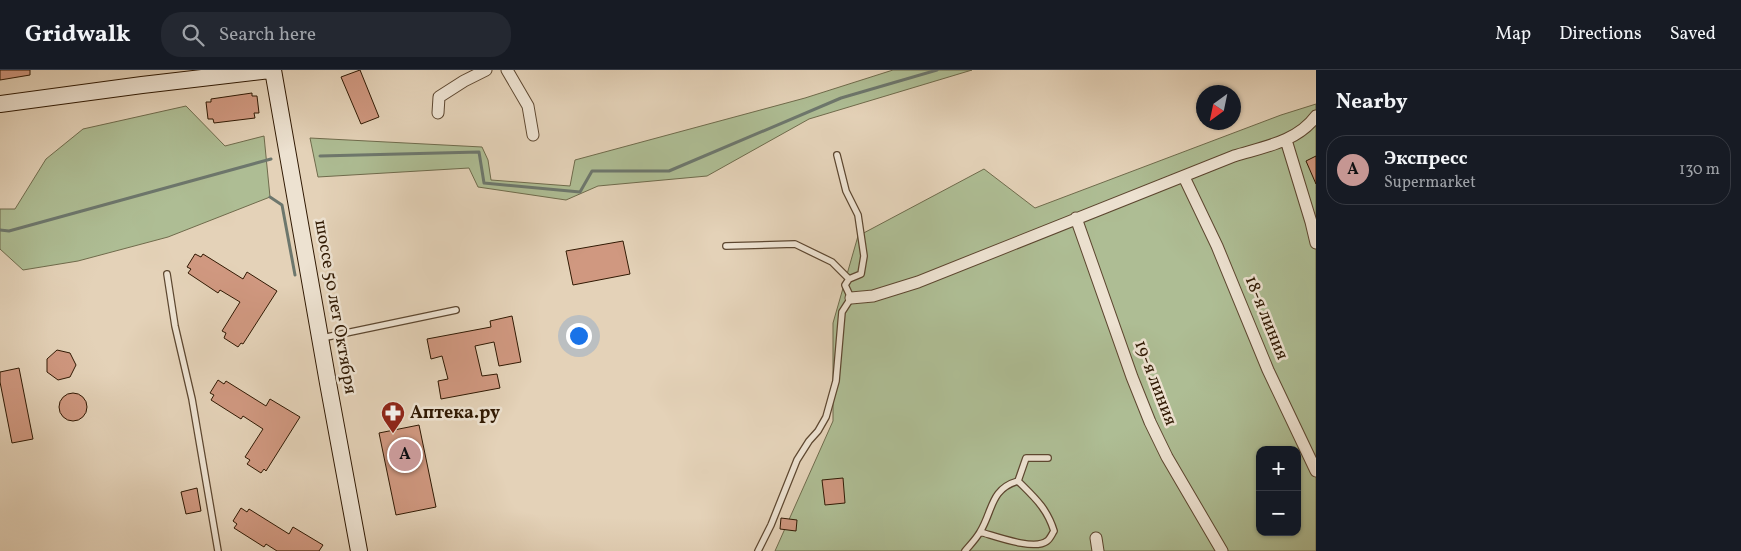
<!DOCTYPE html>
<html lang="en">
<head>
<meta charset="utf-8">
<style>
  :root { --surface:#171b24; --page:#242831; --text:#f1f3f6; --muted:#9ea1a6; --line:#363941; --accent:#c59692 }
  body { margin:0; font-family:Vollkorn,serif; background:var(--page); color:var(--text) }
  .controls { position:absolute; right:15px; bottom:15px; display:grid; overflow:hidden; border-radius:10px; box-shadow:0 1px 4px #0004 }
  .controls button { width:45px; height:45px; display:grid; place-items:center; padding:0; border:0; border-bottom:1px solid var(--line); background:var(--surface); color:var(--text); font:25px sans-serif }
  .compass { position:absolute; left:1196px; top:15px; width:45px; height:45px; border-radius:50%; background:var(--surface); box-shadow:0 1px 4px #0004; rotate:213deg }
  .you { position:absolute; left:578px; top:265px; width:18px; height:18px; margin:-12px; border:4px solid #fff; border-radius:50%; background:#1a73e8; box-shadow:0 0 0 8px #1a73e833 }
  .badge { display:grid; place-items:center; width:32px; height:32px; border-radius:50%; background:var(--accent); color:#111; font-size:16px; font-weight:700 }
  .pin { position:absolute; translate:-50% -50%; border:2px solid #fff; box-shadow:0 1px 5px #0006 }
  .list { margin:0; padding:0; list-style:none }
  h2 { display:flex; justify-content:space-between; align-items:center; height:65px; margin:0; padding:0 20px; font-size:21px }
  h2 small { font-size:16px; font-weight:400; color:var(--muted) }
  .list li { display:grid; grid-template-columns:32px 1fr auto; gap:15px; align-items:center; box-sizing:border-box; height:70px; margin:0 10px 10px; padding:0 10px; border:1px solid var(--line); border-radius:20px }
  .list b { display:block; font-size:19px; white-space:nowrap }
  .list p { margin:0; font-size:16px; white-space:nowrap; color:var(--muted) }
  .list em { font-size:16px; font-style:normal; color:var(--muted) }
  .icon { flex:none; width:28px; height:28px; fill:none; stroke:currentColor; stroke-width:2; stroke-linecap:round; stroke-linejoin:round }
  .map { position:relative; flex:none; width:1316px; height:481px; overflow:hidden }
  header { display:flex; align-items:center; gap:30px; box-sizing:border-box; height:70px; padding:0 25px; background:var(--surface); border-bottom:1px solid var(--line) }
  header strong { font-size:24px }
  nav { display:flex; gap:28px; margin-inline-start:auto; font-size:18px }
  .search { width:350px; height:45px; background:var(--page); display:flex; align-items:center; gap:12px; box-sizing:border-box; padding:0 18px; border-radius:20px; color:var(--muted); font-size:19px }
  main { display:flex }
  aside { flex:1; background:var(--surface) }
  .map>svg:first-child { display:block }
</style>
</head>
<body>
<header>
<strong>Gridwalk</strong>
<div class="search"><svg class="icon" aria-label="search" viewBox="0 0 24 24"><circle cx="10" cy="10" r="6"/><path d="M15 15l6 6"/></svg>Search here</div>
<nav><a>Map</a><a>Directions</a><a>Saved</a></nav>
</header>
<main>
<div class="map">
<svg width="1316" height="481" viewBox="0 0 1316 481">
  <rect width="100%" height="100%" fill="#e4d2b8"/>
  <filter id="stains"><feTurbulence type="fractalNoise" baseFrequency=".004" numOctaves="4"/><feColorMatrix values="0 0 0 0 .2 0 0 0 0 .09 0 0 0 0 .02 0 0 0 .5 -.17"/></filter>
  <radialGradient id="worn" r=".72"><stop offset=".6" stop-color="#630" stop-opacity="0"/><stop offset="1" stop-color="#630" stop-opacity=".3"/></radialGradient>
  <path fill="#aebd94" stroke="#6f6b4c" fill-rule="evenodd" d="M893 0H972L809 49 707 106 598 116 566 130 478 117 469 98 318 107 310 68 482 77 488 90 491 110 570 116 575 90 805 28Z
    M1316 34V481H775L833 351V253L858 166 984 99 1035 138 1281 45ZM1260 380H1297V462H1260Z
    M186 36 225 76 264 66 270 127 168 167 78 191 23 200 0 179V139H15L46 89 83 59Z"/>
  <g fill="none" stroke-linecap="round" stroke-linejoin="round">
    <path stroke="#6d776d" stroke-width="3" d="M320 86 479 82 484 113 580 122 592 101H669L841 28 937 0
      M270 127 282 135 295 205
      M0 160 9 161 271 89"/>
  </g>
  <path fill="#d09880" stroke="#301903" d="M0 0H30V5L0 10Z
    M360 0 379 47 361 54 341 7Z
    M252 23V26H257L259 43H254L255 48 214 53 213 49H208L206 32H211V29Z
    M1316 86V114L1306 91Z
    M623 171 630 204 573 215 566 181Z
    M195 184 201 187 203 184 243 209 247 202 277 221 243 274 241 273 238 277 224 268 226 263 222 261 240 232 220 220 218 223 188 203 191 199 187 197Z
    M512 246 521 292 499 296 494 272 475 276 482 306 497 304 500 318 441 329 438 311 448 309 442 286 431 289 427 269 491 257 490 251Z
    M57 280 70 283 76 295 70 307 58 310 47 302V289Z
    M19 298 33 369 12 373 0 312V302Z
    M218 310 224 314 226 311 266 336 270 329 300 347 266 401 264 399 261 403 247 394 250 390 245 387 263 359 243 346 241 349 211 330 214 325 210 323Z
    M59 337a14 14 0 1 1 28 0a14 14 0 1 1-28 0Z
    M419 355 436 437 396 445 379 363Z
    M843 408 845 433 825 435 822 410Z
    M197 418 201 441 186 444 181 422Z
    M241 438 247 442 249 439 289 464 293 457 323 475 319 481H277L266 474 264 477 234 458 237 454 233 451Z
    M781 448 797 450 796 461 780 459Z"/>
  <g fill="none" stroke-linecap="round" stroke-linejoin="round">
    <g stroke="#5d4730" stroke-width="8">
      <path id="lane" d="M837 85 846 121 858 145 864 186 861 204 849 209
        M726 176 795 174 832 192 849 209 845 215 851 228 842 242 836 311 826 347 818 361 809 371 797 390 771 455 758 481
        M167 204 175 256 192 329 218 481
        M322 268 456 240
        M980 462C995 466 1034 481 1047 471 1050 469 1052 464 1054 461 1047 438 1034 427 1018 411
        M965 481C970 475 976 469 980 462 993 441 990 419 1018 411L1026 388H1048"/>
    </g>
    <g stroke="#5d4730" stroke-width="13">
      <path id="street" d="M507 0 528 36 533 65
        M438 43 439 27 464 11 486 0
        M1286 70 1311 152 1316 173
        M1184 107 1217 176 1268 300 1316 401
        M1076 148 1132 307 1150 352 1167 387 1222 481
        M851 228 873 226 918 212 1234 86C1263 77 1297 72 1316 46
        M1096 468 1098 481"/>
    </g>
    <g stroke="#301903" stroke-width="18">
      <path id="secondary" d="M273 0 328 313 359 481
        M0 34 142 15 270 0"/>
    </g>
    <use href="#lane" stroke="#ede2d1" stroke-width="5.5"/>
    <use href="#street" stroke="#ede2d1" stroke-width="11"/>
    <use href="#secondary" stroke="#ede2d1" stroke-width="16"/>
  </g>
  <defs>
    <g id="pharmacy-pin" transform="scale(1.25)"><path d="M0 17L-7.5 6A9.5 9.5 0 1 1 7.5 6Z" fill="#8f2418" stroke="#ede2d1"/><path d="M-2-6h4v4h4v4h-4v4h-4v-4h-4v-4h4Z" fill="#fff"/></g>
  </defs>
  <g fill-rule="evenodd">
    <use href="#pharmacy-pin" x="393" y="343"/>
  </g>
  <g text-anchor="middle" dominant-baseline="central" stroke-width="5" stroke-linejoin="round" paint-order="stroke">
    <g font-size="18" fill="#301903" stroke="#ede2d1">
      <text transform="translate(335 237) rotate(80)">шоссе 50 лет Октября</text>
      <text transform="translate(1266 248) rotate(68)">18-я линия</text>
      <text transform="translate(1155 313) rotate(69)">19-я линия</text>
    </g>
    <g font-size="18" font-weight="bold" fill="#301903" stroke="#ede2d1" text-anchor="start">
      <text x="410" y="343">Аптека.ру</text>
    </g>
  </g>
  <rect width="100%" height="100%" filter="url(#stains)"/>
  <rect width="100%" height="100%" fill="url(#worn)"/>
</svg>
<div class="controls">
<button>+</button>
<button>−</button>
</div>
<svg class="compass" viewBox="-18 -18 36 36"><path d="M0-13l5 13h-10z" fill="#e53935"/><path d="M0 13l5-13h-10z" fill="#9ea1a6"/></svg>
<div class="you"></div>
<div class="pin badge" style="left:405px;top:385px">A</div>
</div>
<aside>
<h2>Nearby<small></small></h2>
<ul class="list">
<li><span class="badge">A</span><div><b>Экспресс</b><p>Supermarket</p></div><em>130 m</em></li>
</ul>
</aside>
</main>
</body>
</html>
